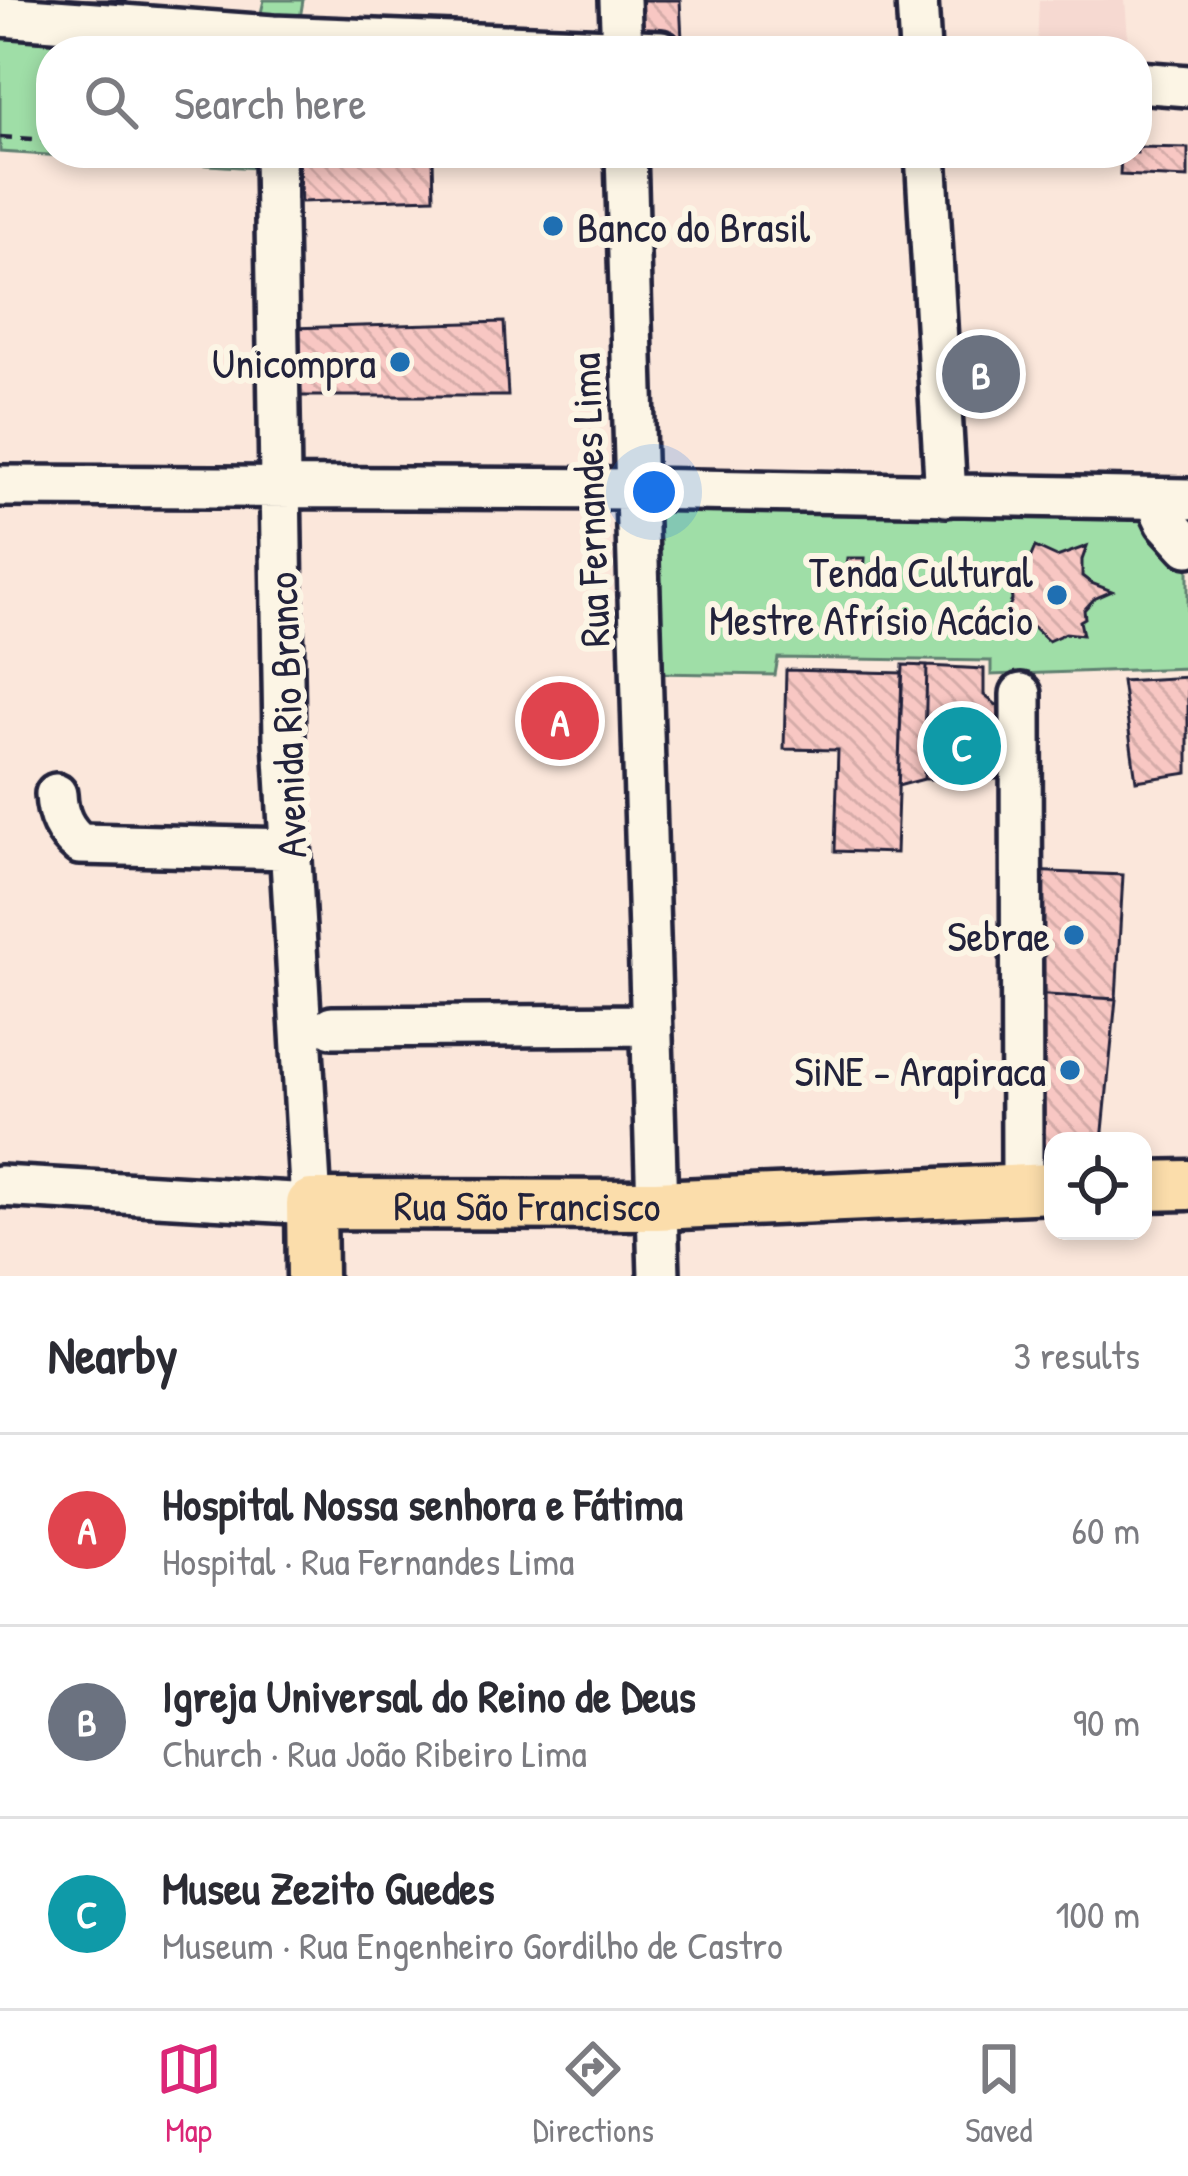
<!DOCTYPE html>
<html lang="en">
<head>
<meta charset="utf-8">
<style>
  :root { --surface:#fff; --page:#f7f7f7; --text:#2b2b33; --muted:#7c7c81; --line:#e1e1e2; --accent:#db2777 }
  body { margin:0; font-family:"Patrick Hand",sans-serif; background:var(--page); color:var(--text) }
  .controls { position:absolute; right:36px; bottom:36px; display:grid; overflow:hidden; border-radius:24px; box-shadow:0 6px 18px #0003 }
  .controls button { width:108px; height:108px; display:grid; place-items:center; padding:0; border:0; border-bottom:3px solid var(--line); background:var(--surface); color:var(--text); font:60px sans-serif }
  .you { position:absolute; left:654px; top:492px; width:42px; height:42px; margin:-30px; border:9px solid #fff; border-radius:50%; background:#1a73e8; box-shadow:0 0 0 18px #1a73e833 }
  .badge { display:grid; place-items:center; width:78px; height:78px; border-radius:50%; background:var(--accent); color:#fff; font-size:39px; font-weight:700 }
  .pin { position:absolute; translate:-50% -50%; border:6px solid #fff; box-shadow:0 3px 12px #0006 }
  .list { margin:0; padding:0; list-style:none }
  h2 { display:flex; justify-content:space-between; align-items:center; height:156px; margin:0; padding:0 48px; font-size:51px }
  h2 small { font-size:39px; font-weight:400; color:var(--muted) }
  .list li { display:grid; grid-template-columns:78px 1fr auto; gap:36px; align-items:center; box-sizing:border-box; height:192px; padding:0 48px; border-top:3px solid var(--line) }
  .list b { display:block; font-size:45px; white-space:nowrap }
  .list p { margin:0; font-size:39px; white-space:nowrap; color:var(--muted) }
  .list em { font-size:39px; font-style:normal; color:var(--muted) }
  .icon { flex:none; width:66px; height:66px; fill:none; stroke:currentColor; stroke-width:2; stroke-linecap:round; stroke-linejoin:round }
  .map { position:relative; flex:none; width:1188px; height:1276px; overflow:hidden }
  .search { position:absolute; background:var(--surface); box-shadow:0 6px 18px #0003; left:36px; right:36px; top:36px; height:132px; display:flex; align-items:center; gap:30px; box-sizing:border-box; padding:0 42px; border-radius:48px; color:var(--muted); font-size:45px }
  .sheet { height:732px; background:var(--surface) }
  nav { display:flex; justify-content:space-around; align-items:center; box-sizing:border-box; height:168px; border-top:3px solid var(--line); background:var(--surface); font-size:33px; color:var(--muted) }
  nav a { display:grid; justify-items:center; gap:6px }
  nav .on { color:var(--accent) }
  .map>svg:first-child { display:block }
</style>
</head>
<body>
<div class="map">
<svg width="1188" height="1276" viewBox="0 0 1188 1276">
  <defs>
    <pattern id="building-back-hatch" width="6" height="6" patternUnits="userSpaceOnUse" patternTransform="scale(3)"><rect width="6" height="6" fill="#f8c7c3"/><path d="M-1 5l2 2M0 0l6 6M5-1l2 2" fill="none" stroke="#d4aba8"/></pattern>
  </defs>
  <rect width="100%" height="100%" fill="#fbe7db"/>
  <filter id="ink" filterUnits="userSpaceOnUse"><feTurbulence type="fractalNoise" baseFrequency=".00833" numOctaves="2"/><feDisplacementMap in="SourceGraphic" scale="24" xChannelSelector="R" yChannelSelector="G"/><feConvolveMatrix kernelMatrix="1 2 1 2 8 2 1 2 1" color-interpolation-filters="sRGB"/></filter>
  <g filter="url(#ink)">
    <path fill="#f6d9d1" d="M1039 0H1125L1129 51H1037Z"/>
    <path fill="#9fdea7" stroke="#608071" stroke-width="3" d="M264 0H303L297 37 274 51H51V153H275V169L0 152V28L256 35Z
      M652 508H1143L1188 559V668L991 675V661L778 658 775 675 655 673Z"/>
    <path fill="url(#building-back-hatch)" stroke="#22223b" stroke-width="3" d="M65 0H126L124 13 63 8Z
      M630 0H680L682 40 633 34Z
      M1137 147 1188 148V178L1120 175 1121 153H1137Z
      M298 153 433 159 434 198 301 202Z
      M504 322 508 396H296L291 328Z
      M1087 546 1082 560V576L1091 583 1112 591 1094 599 1084 610 1085 618 1080 621 1083 635 1066 633 1048 641 1033 627 1017 619 1004 618 1012 600 1008 572 1027 566 1035 547 1057 557Z
      M847 558H865L864 574H845Z
      M903 665 927 666 924 779 898 786Z
      M927 666 984 669V695L999 707V779H924Z
      M786 670 902 673 896 853 835 851 838 750 784 749Z
      M1188 677V773L1136 781 1122 681Z
      M1027 871 1123 875 1116 999 1030 994Z
      M1030 994 1116 999 1102 1141H1053V1173L1032 1174Z"/>
    <g fill="none" stroke-linecap="round" stroke-linejoin="round">
      <g stroke="#22223b" stroke-width="48">
        <path id="minor" d="M620 0 622 51
          M917 0 920 51
          M0 16 273 36 661 51
          M1137 82 1188 86
          M626 153 659 1276
          M926 153 946 496
          M0 486 637 489 1188 499
          M1155 499 1166 522 1188 546
          M1021 694 1022 1189
          M56 794C57 816 64 831 80 844L290 849
          M332 1027 651 1025
          M0 1186 311 1204 284 740 275 153"/>
      </g>
      <g stroke="#22223b" stroke-width="57">
        <g id="major">
          <path d="M1143 1186 1188 1185"/>
          <path id="s1" d="M312 1276 311 1204 656 1205 1053 1188"/>
        </g>
      </g>
      <path stroke="#22223b" stroke-width="4.5" stroke-dasharray="12 9" stroke-linecap="butt" d="M0 137 51 140"/>
      <use href="#minor" stroke="#fcf5e5" stroke-width="39"/>
      <use href="#major" stroke="#fbddab" stroke-width="48"/>
    </g>
  </g>
  <g fill="#1f6fb2" stroke="#fcf5e5" stroke-width="4.5">
    <circle cx="553" cy="226" r="12"/>
    <circle cx="400" cy="362" r="12"/>
    <circle cx="1057" cy="595" r="12"/>
    <circle cx="1074" cy="935" r="12"/>
    <circle cx="1070" cy="1070" r="12"/>
  </g>
  <g text-anchor="middle" dominant-baseline="central" stroke-width="12" stroke-linejoin="round" paint-order="stroke">
    <g font-size="42" fill="#22223b" stroke="#fcf5e5" text-anchor="end">
      <text x="577" y="226" text-anchor="start">Banco do Brasil</text>
      <text x="376" y="362">Unicompra</text>
      <text x="1033" y="571">Tenda Cultural<tspan x="1033" dy="48">Mestre Afrísio Acácio</tspan></text>
      <text x="1050" y="935">Sebrae</text>
      <text x="1046" y="1070">SiNE - Arapiraca</text>
    </g>
    <g font-size="42" fill="#22223b" stroke="#fcf5e5">
      <text transform="translate(589 500) rotate(-92)">Rua Fernandes Lima</text>
      <text transform="translate(286 715) rotate(-92)">Avenida Rio Branco</text>
      <text stroke="none"><textPath href="#s1" startOffset="288">Rua São Francisco</textPath></text>
    </g>
  </g>
</svg>
<div class="controls">
<button><svg class="icon" aria-label="locate" viewBox="0 0 24 24"><circle cx="12" cy="12" r="6"/><path d="M12 2v4M12 18v4M2 12h4M18 12h4"/></svg></button>
</div>
<div class="you"></div>
<div class="pin badge" style="left:560px;top:721px;background:#e0444e">A</div>
<div class="pin badge" style="left:981px;top:374px;background:#6b7280">B</div>
<div class="pin badge" style="left:962px;top:746px;background:#0f9aa8">C</div>
<div class="search"><svg class="icon" aria-label="search" viewBox="0 0 24 24"><circle cx="10" cy="10" r="6"/><path d="M15 15l6 6"/></svg>Search here</div>
</div>
<section class="sheet">
<h2>Nearby<small>3 results</small></h2>
<ul class="list">
<li><span class="badge" style="background:#e0444e">A</span><div><b>Hospital Nossa senhora e Fátima</b><p>Hospital · Rua Fernandes Lima</p></div><em>60 m</em></li>
<li><span class="badge" style="background:#6b7280">B</span><div><b>Igreja Universal do Reino de Deus</b><p>Church · Rua João Ribeiro Lima</p></div><em>90 m</em></li>
<li><span class="badge" style="background:#0f9aa8">C</span><div><b>Museu Zezito Guedes</b><p>Museum · Rua Engenheiro Gordilho de Castro</p></div><em>100 m</em></li>
</ul>
</section>
<nav>
<a class="on"><svg class="icon" aria-label="map" viewBox="0 0 24 24"><path d="M3 6l6-2 6 2 6-2v14l-6 2-6-2-6 2zM9 4v14M15 6v14"/></svg>Map</a>
<a><svg class="icon" aria-label="directions" viewBox="0 0 24 24"><path d="M12 3l9 9-9 9-9-9zM9 14v-3h6M13 9l2 2-2 2"/></svg>Directions</a>
<a><svg class="icon" aria-label="saved" viewBox="0 0 24 24"><path d="M7 4h10v16l-5-4-5 4z"/></svg>Saved</a>
</nav>
</body>
</html>
